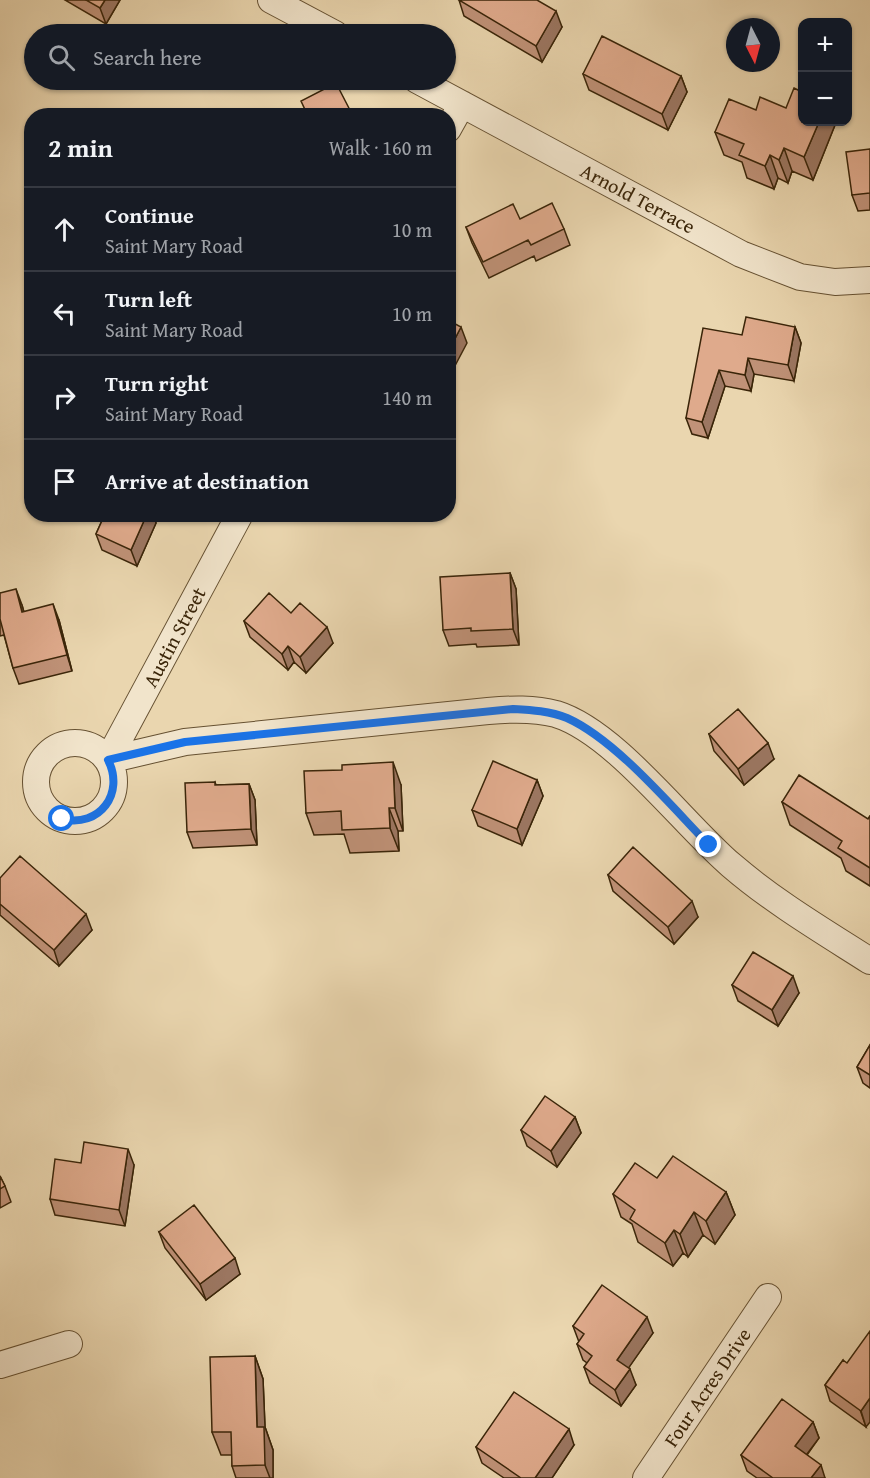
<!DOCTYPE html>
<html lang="en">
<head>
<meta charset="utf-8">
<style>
  :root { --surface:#171b24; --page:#242831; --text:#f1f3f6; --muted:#9ea1a6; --line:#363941 }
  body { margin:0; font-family:"Gentium Book Plus",serif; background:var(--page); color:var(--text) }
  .controls { position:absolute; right:18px; top:18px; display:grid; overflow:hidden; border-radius:12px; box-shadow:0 2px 4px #0004 }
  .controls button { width:54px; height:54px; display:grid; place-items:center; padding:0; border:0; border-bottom:2px solid var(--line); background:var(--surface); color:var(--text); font:30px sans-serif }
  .compass { position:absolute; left:726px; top:18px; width:54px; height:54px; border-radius:50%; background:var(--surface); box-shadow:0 2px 4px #0004; rotate:174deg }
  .stop { position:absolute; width:18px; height:18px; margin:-14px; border:4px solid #1a73e8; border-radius:50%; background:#fff }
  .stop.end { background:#1a73e8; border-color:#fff; box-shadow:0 2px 6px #0008 }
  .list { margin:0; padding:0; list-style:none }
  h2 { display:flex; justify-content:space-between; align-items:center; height:78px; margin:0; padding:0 24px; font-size:26px }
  h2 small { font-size:20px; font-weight:400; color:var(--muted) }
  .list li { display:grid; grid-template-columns:39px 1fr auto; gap:18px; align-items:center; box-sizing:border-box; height:84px; padding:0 24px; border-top:2px solid var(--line) }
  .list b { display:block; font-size:22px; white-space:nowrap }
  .list p { margin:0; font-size:20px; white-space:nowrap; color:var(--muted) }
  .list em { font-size:20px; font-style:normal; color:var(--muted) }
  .icon { flex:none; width:33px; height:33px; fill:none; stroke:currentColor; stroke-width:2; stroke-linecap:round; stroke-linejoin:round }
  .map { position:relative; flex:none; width:870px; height:1478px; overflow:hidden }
  .search { position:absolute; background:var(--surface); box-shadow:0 2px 4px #0004; left:24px; top:24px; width:432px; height:66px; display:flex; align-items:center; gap:15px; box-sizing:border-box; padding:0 21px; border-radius:33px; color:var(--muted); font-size:22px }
  .panel { position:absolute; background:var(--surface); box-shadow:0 2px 4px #0004; left:24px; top:108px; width:432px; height:414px; border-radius:24px }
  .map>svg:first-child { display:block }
</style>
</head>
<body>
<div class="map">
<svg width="870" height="1478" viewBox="0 0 870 1478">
  <rect width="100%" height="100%" fill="#ead6af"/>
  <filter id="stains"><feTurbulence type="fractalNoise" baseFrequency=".00333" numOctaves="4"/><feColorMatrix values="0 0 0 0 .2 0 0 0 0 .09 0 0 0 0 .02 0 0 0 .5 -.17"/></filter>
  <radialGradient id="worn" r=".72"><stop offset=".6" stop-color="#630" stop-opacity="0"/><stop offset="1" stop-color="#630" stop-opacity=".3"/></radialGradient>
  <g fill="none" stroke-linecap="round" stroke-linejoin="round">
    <g stroke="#665132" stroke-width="28">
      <path id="street" d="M271 0 335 34
        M417 80 741 254 800 277 835 282 870 280
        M448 129 462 104
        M36 782a39 39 0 1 1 78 0a39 39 0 1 1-78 0Z
        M108 760 185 742 488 711C511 709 534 708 556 714 615 732 683 824 731 865 774 902 823 931 870 961
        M108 760 240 514
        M0 1365 69 1344
        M646 1478 768 1297"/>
    </g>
    <use href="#street" stroke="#f1e4cb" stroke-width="26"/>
  </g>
  <path fill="#c09278" stroke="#3a2509" stroke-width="1.5" d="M65 0H120L106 24Z
    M459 0 562 27 542 62 464 16Z
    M583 74 681 76 687 92 668 130 589 90Z
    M756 110 802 122H834L835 125 813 180 792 171 788 183 778 178 774 189 747 178 742 162 724 155 715 132Z
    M870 149V210L858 211 852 195Z
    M520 219 564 229 570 245 536 261 534 256 489 278 472 243 466 227Z
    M795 327 801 343 794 381 754 374 751 391 725 386 708 438 692 434 686 418 742 335Z
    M105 514H153L156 523 137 566 102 550 96 534Z
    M510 573 516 589 519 645 477 647 476 644 449 646 443 630Z
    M0 593 22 605 24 612 59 620 72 671 19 684 13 668 4 635 0 636Z
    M291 613 333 643 306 673 294 662 288 670 250 637 244 621Z
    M709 734 774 759 744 785 714 751Z
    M537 780 543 796 522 845 478 826 472 810Z
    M215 782 216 785 249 784 255 800 257 845 193 848 187 832Z
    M401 785 403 831H398L399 851 350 853 344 834 314 835 306 813Z
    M782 802 868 819 870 816V886L846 871 841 858 790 825Z
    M608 875 698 917 674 944 613 891Z
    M0 878 92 930 59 966 0 915Z
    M732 985 799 993 778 1026 738 1001Z
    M870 1045V1088L863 1083 857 1067Z
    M575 1117 581 1133 557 1167 527 1146 521 1130Z
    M81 1163 134 1165 125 1226 55 1215 50 1199Z
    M0 1176 5 1186 11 1202 0 1208Z
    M657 1178 726 1192 735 1215 715 1244 703 1235 688 1257 683 1253 673 1266 638 1242 632 1224 621 1217 613 1194Z
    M159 1232 240 1274 206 1300 165 1248Z
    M573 1326 653 1333 628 1368 636 1385 621 1406 590 1383 584 1367 587 1363 583 1360 577 1344 579 1342Z
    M255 1356 263 1379 265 1427 273 1450V1478H236L232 1466V1455H221L212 1432Z
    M843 1360 866 1427 830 1401 825 1385Z
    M813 1422 819 1438 807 1455 825 1478H757L747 1471 741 1455Z
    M574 1445 552 1478H504L482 1463 476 1447Z"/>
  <path fill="#9c7762" stroke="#3a2509" stroke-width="1.5" d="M105 0H120L106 24 100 8Z
    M556 11 562 27 542 62 536 46Z
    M681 76 687 92 668 130 662 114Z
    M819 122H834L835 125 813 180 804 157Z
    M784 148 792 171 788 183 779 160Z
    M770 155 778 178 774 189 765 166Z
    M461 327 467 343 448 379V352Z
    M795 327 801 343 794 381 788 365Z
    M748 358 754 374 751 391 745 375Z
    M719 370 725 386 708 438 702 422Z
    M147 514H153L156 523 137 566 131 550Z
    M510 573 516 589 519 645 513 629Z
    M16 589 22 605 28 628 22 612Z
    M53 604 59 620 72 671 67 655Z
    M327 627 333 643 306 673 300 657Z
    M288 646 294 662 288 670 282 654Z
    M768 743 774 759 744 785 738 769Z
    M393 762 401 785 403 831 395 808Z
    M537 780 543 796 522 845 517 829Z
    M249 784 255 800 257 845 251 829Z
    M389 808 398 831 399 851 390 828Z
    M692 901 698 917 674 944 668 927Z
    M86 914 92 930 59 966 54 950Z
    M793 976 799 993 778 1026 772 1010Z
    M575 1117 581 1133 557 1167 551 1151Z
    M128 1149 134 1165 125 1226 119 1210Z
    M726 1192 735 1215 715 1244 706 1221Z
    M694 1212 703 1235 688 1257 680 1234Z
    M674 1230 683 1253 673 1266 665 1243Z
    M235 1258 240 1274 206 1300 200 1284Z
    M647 1317 653 1333 623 1376 617 1360Z
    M255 1356 263 1379 265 1427 273 1450V1478H270L265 1465 257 1427Z
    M630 1369 636 1385 621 1406 615 1390Z
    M870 1398V1422L866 1427 861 1411Z
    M813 1422 819 1438 801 1462 795 1446Z
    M569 1429 574 1445 552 1478H535Z
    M821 1465 825 1478H811Z"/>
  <path fill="#dfaa8c" stroke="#3a2509" stroke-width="1.5" d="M86 0H105L100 8Z
    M459 0H537L556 11 536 46Z
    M602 36 681 76 662 114 583 74Z
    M336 83 353 116H308L301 101Z
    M794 88 802 92V122H819L804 157 784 148 779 160 770 155 765 166 739 155 744 144 715 132 729 99 756 110 760 97 786 108Z
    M870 149V193L852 195 846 152Z
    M552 203 564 229 531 245 528 240 483 262 466 227 513 204 520 219Z
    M746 317 795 327 788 365 748 358 745 375 719 370 702 422 686 418 703 328 742 335Z
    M448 320 461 327 448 352Z
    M105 514H147L131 550 96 534Z
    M510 573 513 629 471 631V628L443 630 440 577Z
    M16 589 22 612 53 604 67 655 13 668 0 619V593Z
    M269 593 291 613 300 603 327 627 300 657 288 646 282 654 244 621Z
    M738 709 768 743 738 769 709 734Z
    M493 761 537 780 517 829 472 810Z
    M393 762 395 808H389L390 828 342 830 341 811 306 813 304 771 342 770V765Z
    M799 775 868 819 870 816V868L838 848 842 841 782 802Z
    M215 782V785L249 784 251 829 187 832 185 783Z
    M633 847 692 901 668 927 608 875Z
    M20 856 86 914 54 950 0 904V878Z
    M753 952 793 976 772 1010 732 985Z
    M870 1045V1075L857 1067Z
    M545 1096 575 1117 551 1151 521 1130Z
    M84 1142 128 1149 119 1210 50 1199 55 1159 81 1163Z
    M673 1156 726 1192 706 1221 694 1212 680 1234 674 1230 665 1243 630 1219 635 1210 613 1194 635 1163 657 1178Z
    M0 1176 5 1186 0 1189Z
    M194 1205 235 1258 200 1284 159 1232Z
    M602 1285 647 1317 617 1360 630 1369 615 1390 584 1367 592 1356 577 1344 584 1334 573 1326Z
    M870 1331V1398L861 1411 825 1385 843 1360 847 1363Z
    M255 1356 257 1427H264L265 1465 232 1466 231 1432H212L210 1357Z
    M514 1392 569 1429 535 1478H521L476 1447Z
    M782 1399 813 1422 795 1446 821 1465 811 1478H773L741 1455Z"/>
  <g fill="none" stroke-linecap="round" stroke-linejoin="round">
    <path stroke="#1a73e8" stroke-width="8" d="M62 819C100 828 125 793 108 760L185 742 513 709C531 710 550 711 567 718 616 740 671 806 709 845"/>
  </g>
  <g text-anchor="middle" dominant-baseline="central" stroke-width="4.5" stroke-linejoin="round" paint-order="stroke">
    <g font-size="20" fill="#3a2509" stroke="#f1e4cb">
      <text transform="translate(638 198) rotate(28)">Arnold Terrace</text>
      <text transform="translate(174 637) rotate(-62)">Austin Street</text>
      <text transform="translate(707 1387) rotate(-56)">Four Acres Drive</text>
    </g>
  </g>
  <rect width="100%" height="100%" filter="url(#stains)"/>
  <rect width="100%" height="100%" fill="url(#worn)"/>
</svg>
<div class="controls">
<button>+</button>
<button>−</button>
</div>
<svg class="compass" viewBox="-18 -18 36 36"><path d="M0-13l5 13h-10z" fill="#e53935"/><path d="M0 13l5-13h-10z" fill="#9ea1a6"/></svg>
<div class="stop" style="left:62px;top:819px"></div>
<div class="stop end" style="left:709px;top:845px"></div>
<div class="search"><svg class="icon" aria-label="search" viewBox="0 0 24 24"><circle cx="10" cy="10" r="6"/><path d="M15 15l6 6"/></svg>Search here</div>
<section class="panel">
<h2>2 min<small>Walk · 160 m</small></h2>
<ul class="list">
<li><svg class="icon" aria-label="ahead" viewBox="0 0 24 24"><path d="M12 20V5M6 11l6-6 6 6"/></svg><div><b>Continue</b><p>Saint Mary Road</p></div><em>10 m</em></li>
<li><svg class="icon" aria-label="left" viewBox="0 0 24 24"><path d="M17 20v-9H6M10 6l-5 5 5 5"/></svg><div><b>Turn left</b><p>Saint Mary Road</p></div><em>10 m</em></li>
<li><svg class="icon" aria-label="right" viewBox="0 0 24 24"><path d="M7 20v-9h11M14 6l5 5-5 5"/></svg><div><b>Turn right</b><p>Saint Mary Road</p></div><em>140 m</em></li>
<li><svg class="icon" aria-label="arrive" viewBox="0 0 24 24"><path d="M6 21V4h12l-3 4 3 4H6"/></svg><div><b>Arrive at destination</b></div></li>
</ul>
</section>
</div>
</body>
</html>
